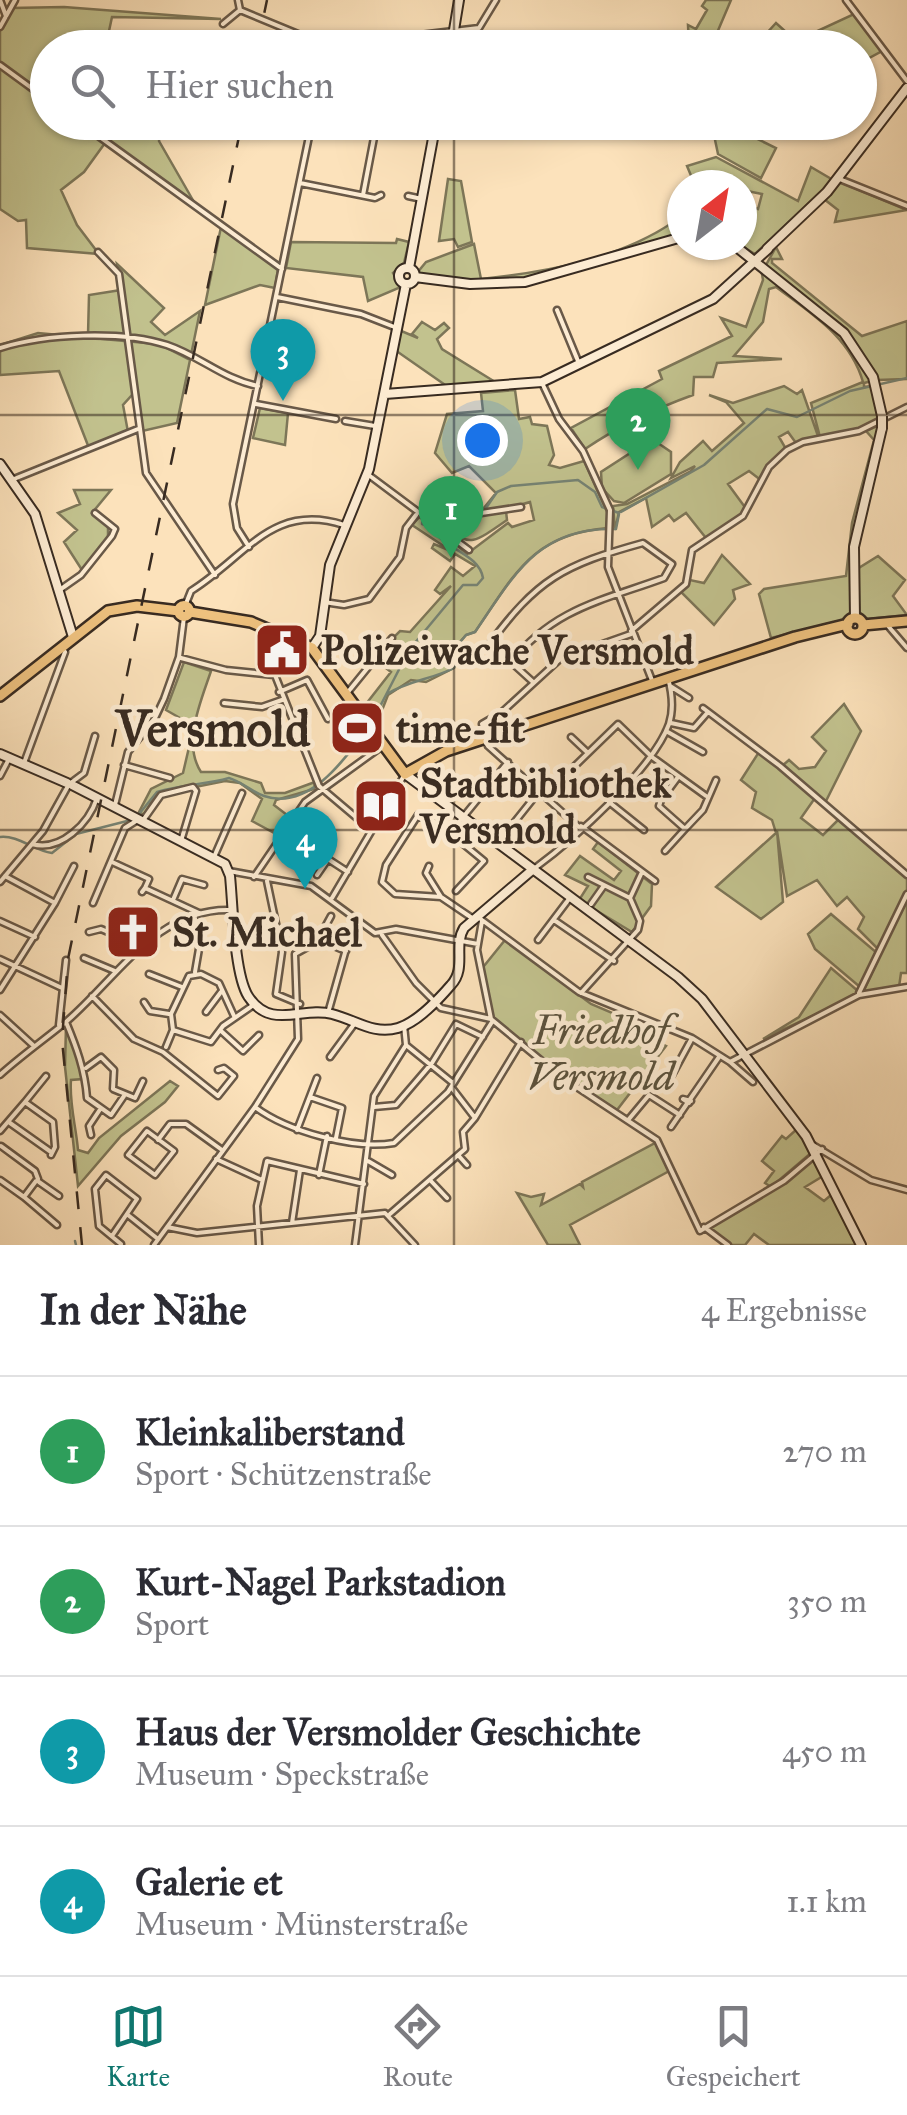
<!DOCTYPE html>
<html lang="de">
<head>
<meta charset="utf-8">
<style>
  :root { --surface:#fff; --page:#f7f7f7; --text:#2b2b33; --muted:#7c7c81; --line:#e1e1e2; --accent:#0f766e }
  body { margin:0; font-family:"IM FELL Great Primer",serif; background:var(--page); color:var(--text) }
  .compass { position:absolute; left:667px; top:170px; width:90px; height:90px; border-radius:50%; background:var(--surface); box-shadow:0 2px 8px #0004; rotate:31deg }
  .you { position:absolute; left:482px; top:440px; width:35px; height:35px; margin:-25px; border:8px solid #fff; border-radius:50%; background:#1a73e8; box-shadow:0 0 0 15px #1a73e833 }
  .badge { display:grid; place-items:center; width:65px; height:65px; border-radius:50%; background:var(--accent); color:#fff; font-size:32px; font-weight:700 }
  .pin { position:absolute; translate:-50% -82px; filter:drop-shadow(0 2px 5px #0008) }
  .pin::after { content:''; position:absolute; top:52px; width:35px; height:30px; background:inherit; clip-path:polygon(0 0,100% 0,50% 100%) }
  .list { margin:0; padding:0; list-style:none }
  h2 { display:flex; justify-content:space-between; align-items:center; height:130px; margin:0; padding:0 40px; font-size:42px }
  h2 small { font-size:32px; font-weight:400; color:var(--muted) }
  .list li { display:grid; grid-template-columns:65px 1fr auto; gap:30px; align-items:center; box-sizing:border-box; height:150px; padding:0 40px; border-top:2px solid var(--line) }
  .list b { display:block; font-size:38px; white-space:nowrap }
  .list p { margin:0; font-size:32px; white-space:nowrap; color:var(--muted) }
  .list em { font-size:32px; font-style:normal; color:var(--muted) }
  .icon { flex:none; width:55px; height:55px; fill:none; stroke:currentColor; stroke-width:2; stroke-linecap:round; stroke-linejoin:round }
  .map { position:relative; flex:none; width:907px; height:1245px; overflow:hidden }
  .search { position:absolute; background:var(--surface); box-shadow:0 2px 8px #0004; left:30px; right:30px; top:30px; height:110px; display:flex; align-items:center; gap:25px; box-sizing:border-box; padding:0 35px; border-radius:55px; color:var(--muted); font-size:38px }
  .sheet { height:730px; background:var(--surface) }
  nav { display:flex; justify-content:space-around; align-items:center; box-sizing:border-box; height:140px; border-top:2px solid var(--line); background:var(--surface); font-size:28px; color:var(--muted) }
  nav a { display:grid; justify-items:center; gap:5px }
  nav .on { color:var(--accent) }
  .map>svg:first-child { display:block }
</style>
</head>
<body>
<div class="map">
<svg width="907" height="1245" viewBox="0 0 907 1245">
  <rect width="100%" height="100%" fill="#fce2bb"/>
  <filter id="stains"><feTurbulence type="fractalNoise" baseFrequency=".002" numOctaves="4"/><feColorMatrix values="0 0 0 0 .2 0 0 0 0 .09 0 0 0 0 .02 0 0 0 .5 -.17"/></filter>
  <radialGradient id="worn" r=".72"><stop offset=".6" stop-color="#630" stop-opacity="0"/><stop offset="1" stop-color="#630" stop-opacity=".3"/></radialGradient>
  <path fill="#c2c28e" stroke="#7d7658" stroke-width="2.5" fill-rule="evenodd" d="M706 0H731L711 47H689L688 25 696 29 707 10 702 6Z
    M64 7 221 19 112 17 109 31 87 32V47L48 48 47 96 0 63V29L11 8Z
    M854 14 882 51 860 63V48L839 47 835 43 826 47 763 48 765 35 776 23 796 41Z
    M0 67 47 101 48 122 77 123 105 143 84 172 61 190 77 225 99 254 27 248 26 220 18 221 0 209Z
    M84 123H170L161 128 159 141 194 202Z
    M686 123H770L749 135 776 148 761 178 718 154 714 135H688Z
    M716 157 798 201 811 167 833 180 755 254 740 245 742 206 758 209 762 194 742 190V185H695L687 166Z
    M448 179 461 181 472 242 458 247 454 239 439 241Z
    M840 182 907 210 835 222 838 210 824 199Z
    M672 223 676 230 682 228V235C599 259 504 302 417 273L426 262 474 244 481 279C547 272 618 259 672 223Z
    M221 227 278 269 275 288 260 285 205 305Z
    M397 239 409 242 404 263 393 273 401 287 368 301 363 277 286 268 291 242 396 243Z
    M776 247 782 259H772V263L862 336 907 321V379L877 380 846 333 766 265Z
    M117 264 164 308 151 322 165 335 200 311 191 355 166 342 163 346 190 360 177 423 142 431 140 440 138 395H132L123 405 128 432 89 448 59 371 0 375V345L38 333 157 344 130 339Z
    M761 268 838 330 872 381 864 383V387L873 386 878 421 849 434 820 437 811 403 863 382C850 337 812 314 776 287L769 289 763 322 734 356 782 359 717 363 713 377H694L693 395C654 409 619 426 585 449L571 428 662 379 659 371 732 336 721 318 746 327 763 280Z
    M121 290 127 338 88 335 89 295Z
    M422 322 435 330 444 323 449 328 437 339 442 349 500 385 451 389 395 350 399 330 418 338 412 334Z
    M784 386 797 394 802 390 818 436 796 443 788 432 779 437 786 449 769 464 762 481 749 471 728 484 747 510 706 538 686 513 674 521 669 515 652 527 646 498 619 512 615 530 613 506 627 504 691 471 695 466 671 478 680 462 703 441 712 451 744 423 726 402 709 395 733 403Z
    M515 390 519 419 530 417 532 424 547 426 554 455 549 465 560 468 584 461 608 514V528C532 534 515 574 475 632L466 635 452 651 457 657 454 668 426 682 411 680 388 695 375 728 366 704 391 672 377 661 387 648 404 657 407 648 392 639 400 631 410 632 451 586 440 594 435 590 451 567 463 576 475 566 455 554 450 561 432 548 434 544 451 551 412 525C432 501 455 498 483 509L496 493 469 466 452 473 435 453 447 414 483 411 481 393ZM530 502 534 520 512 527 508 523 467 554 427 520C461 509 496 513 530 502Z
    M260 408 288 413 285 445 253 438Z
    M879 425 851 562V614L840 621 771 638 759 594 764 589 846 576 852 523 874 440 866 431Z
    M652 439 671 452V474L624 503 614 501 602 488 601 472Z
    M74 490H111L92 513 108 526V537L82 570 64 542 77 530 58 513 80 504Z
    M497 510 506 511 507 520C464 550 473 543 431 521 453 513 476 520 497 510Z
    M722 555 750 584 733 590 735 599 714 625 680 591 690 580 704 583Z
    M878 556 905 580 893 596 907 615 868 619 857 613 854 571Z
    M184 662 211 671C201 701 182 743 201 772H225L261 783 265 793H285L315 782 314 789 276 800 274 805 291 818 280 836 252 821 262 799 240 783 225 781 155 795 144 815 139 812 151 789 183 773 194 726 166 710Z
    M844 704 861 731 825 803 782 766 789 760 799 769 815 767 826 751 812 737Z
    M759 752 815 798 801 818 823 835 839 819 907 877V892L879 950 858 929 864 917 847 897 837 906 817 880 787 896 777 831 783 902 761 919 716 887 776 833 772 820 752 808 756 792 741 780Z
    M598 842 652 884 651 906 632 932 579 900 588 886 565 875 580 856 614 880 621 871 593 849Z
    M907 897V973H901L899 987 863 992Z
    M831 914 877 953 860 987 815 949 808 934Z
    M505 940 591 1004 624 1018 642 1035 666 1046 617 1110 560 1074 493 1017 480 971Z
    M831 968 858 991 855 996 763 1039 799 1017Z
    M66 1025C69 1046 82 1057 83 1079L71 1080C69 1103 76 1126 78 1150L88 1153 99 1138 170 1081 178 1086 165 1102 121 1136 78 1186 65 1067Z
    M797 1129 811 1153 771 1187 765 1183 774 1171 762 1161 782 1136 786 1139Z
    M657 1142 671 1170 570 1225 580 1245H548L517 1193 531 1197 544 1194 541 1205 580 1184 583 1187 582 1182Z
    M813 1156 823 1176 805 1187 824 1201 831 1195 857 1245H769L754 1234 745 1245H730L708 1229 781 1185Z"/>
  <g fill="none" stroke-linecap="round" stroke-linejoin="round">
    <path stroke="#768374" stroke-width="2.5" d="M621 512 704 465 767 409 797 417 850 391 907 378
      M387 694C410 680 430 680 454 668L457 657 452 652 466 635 475 632C514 575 539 526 616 529L619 514
      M371 724 409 650 463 585H477L483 578C479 553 442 549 432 527L422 524 423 517C452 494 456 507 484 511L497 492 511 486 578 480 595 492 602 507 619 513
      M0 837C18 835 33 850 52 853L76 834 135 819 157 792C182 784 205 785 229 778 242 782 252 792 264 796 309 811 345 759 366 730
      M75 1241 76 1245"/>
    <g stroke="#695948" stroke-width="9">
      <path id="street" d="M0 0 6 16
        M238 0 240 10 327 46 479 28 496 0
        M846 0 907 81
        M223 24 240 10
        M0 27 15 0
        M0 65 48 100
        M79 122 282 269
        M837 178 907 206
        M300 183 375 198 381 195
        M363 195 377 122
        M408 196 422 199
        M98 252 119 274 146 473 215 575
        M277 297 361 314 397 328
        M557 310 578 361
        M0 348C45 334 121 330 167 345 200 356 223 379 258 386
        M543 385 559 419 583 451 610 510 608 567 653 683
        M256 404 336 419
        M345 421 375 426
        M370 476 469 550
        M14 479 138 429
        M428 521 521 507
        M249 547 237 528 233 504 312 122
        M61 589 81 575 112 536 115 529 95 513
        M324 602 344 605 369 599 400 557 406 528 416 515
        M185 606 191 591C247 556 272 502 344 525
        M889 627 907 648
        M631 631 686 584 692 550 743 516 769 467 787 450 803 442 859 431 907 407
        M276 636 269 660 319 786 371 830
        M181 658 226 670 274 675
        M511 662 488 646C537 579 563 565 643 543L672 564 664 578C601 601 555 608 511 662L533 682
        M670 686 689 698
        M279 692 307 680 328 719
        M348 692 392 638
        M224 703 262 707 282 700
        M703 708 780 766 907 875
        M671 723 694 728 708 712
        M666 731 703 752
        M571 737 588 753
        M24 763 65 652
        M124 765 170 778
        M0 776 10 757
        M631 778 661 800 659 806 685 829 703 810 716 780
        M72 782 84 773 95 736
        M546 794 618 724 652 757 706 796
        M661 800 678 777
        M609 802 644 830
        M115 805 128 752 155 718 164 699 179 657 184 617
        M144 819 161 795 193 787 196 791 181 841
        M581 826 655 881
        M580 828 488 746 482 724 501 713 560 659 631 634
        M451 832 508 762
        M32 844C61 852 89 823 97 798
        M497 844 541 789
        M665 851 685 829
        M214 857 242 793
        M112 862 149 879 145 888
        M429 866 426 873 441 897 472 918
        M535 868C573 840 653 769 669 724 674 709 672 693 668 678
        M229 871 311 886 375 933 396 929 478 944
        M317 875 328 859 348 872
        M254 877 305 802 381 747
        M588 877 630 898
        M267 881 282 952 276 994 300 1004
        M0 882 43 831 68 786
        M142 892 145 888 199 913
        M441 897 395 894 382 882 386 865 418 815 450 833 484 861 456 891
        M332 898 405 774
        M173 900 182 879 204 885
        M55 903 74 866
        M93 903 125 828 136 821
        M591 904 603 887
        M478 917 579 992 692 1038 730 1062 859 995 907 987
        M554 920 614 961
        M0 921 35 937
        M482 921 477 950 491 1019
        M89 932 101 929 142 946
        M382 935 416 983 441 1008 491 1019 560 1076 657 1140 700 1231 784 1181 822 1149
        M318 940 331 916
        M538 940 569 899
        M84 958 115 971
        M0 959 62 988
        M195 972 200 943
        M149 974 182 987
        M0 990 55 903 5 876
        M581 993 638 930 640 921 630 898 642 872
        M859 993 907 894
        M92 996 134 1039 163 1052 218 1096 234 1076 224 1068 218 1070
        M144 1002 150 1011 169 1014
        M206 1012 221 992
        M328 1013 350 935 358 924
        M0 1015 34 1046
        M66 1022C76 1046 85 1070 87 1098L111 1115 124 1096
        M59 1025 66 960
        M173 1030 211 1042 223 1026 255 1004
        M220 1030 243 1051 259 1035
        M406 1045 453 1083
        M166 1047 173 1030 171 1014 189 976 201 974 219 983 234 1016
        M330 1057 355 1023
        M730 1062 753 1082
        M86 1068 101 1057 114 1070 113 1089 135 1098 143 1081
        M0 1075C21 1056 45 1039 67 1021 116 979 157 908 230 910
        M672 1075 691 1040
        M310 1097 342 1108 336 1138
        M25 1102 46 1076
        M689 1103 683 1099 691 1101
        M255 1107C287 1131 354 1150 394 1143L448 1092 492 1022
        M374 1107 396 1105 432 1063 456 1024 483 1037
        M475 1118 521 1042
        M629 1119 649 1095 680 1115
        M10 1123 51 1152
        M671 1127 719 1057
        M297 1130 317 1078
        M0 1131 25 1102 53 1122 55 1147 51 1155
        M147 1131 174 1151 155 1175 128 1155Z
        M91 1135 89 1126 101 1108
        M158 1140 170 1124H186L222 1150
        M813 1145 871 1180 907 1190
        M1 1146 35 1171 38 1179
        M458 1155 467 1165
        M216 1159 262 1180
        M368 1161 392 1175
        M319 1175 327 1136
        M0 1180 24 1197 36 1181
        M430 1180 447 1198
        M39 1182 59 1196
        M24 1197 57 1225
        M390 1214 465 1149 463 1132 475 1118 452 1088
        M128 1215 158 1239
        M292 1223 300 1170
        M167 1227 197 1233 385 1213 415 1245
        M704 1227 728 1245
        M112 1236 137 1199 106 1175 95 1189 99 1226 121 1244
        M154 1245 255 1107 298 1039 295 954 320 940 346 951
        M259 1245 257 1206 267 1161 364 1184
        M355 1245 374 1096 406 1045 404 1025"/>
    </g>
    <g stroke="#382b21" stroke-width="12">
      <path id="secondary" d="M451 48 459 0
        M734 245 844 333 873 377 882 416
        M767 249 827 192 907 88
        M409 268 436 122
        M399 276a8 8 0 1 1 16 0a8 8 0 1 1-16 0Z
        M415 277 470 284 525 282 682 237
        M385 394 542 382 713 299 768 249
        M0 464 35 514 73 637
        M855 618 854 547 882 428
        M312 648 320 636 330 565 369 469 406 284
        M0 754 67 783
        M405 774 678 977 702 999 806 1136 861 1245
        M72 785 225 864 230 876C233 905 234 973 248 996 271 1031 302 1006 332 1014 356 1020 373 1035 398 1028 418 1022 438 1000 451 985 467 968 453 946 464 928L531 871"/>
    </g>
    <g stroke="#382b21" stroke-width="14">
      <path id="primary" d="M178.5 611a5.5 5.5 0 1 1 11 0a5.5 5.5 0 1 1-11 0Z
        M190 612 251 622 312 648 405 774 446 751 795 637 848 624
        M847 626a8 8 0 1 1 16 0a8 8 0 1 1-16 0Z
        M863 625 907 621
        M0 696 108 611 137 606 179 611"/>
    </g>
    <use href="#street" stroke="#fdecd3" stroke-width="4"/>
    <use href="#secondary" stroke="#fdecd3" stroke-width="8"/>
    <use href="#primary" stroke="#eec17e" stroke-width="9"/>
    <path stroke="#382b21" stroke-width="2.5" stroke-dasharray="18 18" stroke-linecap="butt" d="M257 48 267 0
      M82 1245 62 1040 68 959 242 122"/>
    <g stroke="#382b21" stroke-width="12" stroke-linecap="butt">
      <path id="secondary-bridge" d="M882 416V428"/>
    </g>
    <use href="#secondary-bridge" stroke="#fdecd3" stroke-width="8"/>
  </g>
  <path fill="none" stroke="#382b21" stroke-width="2.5" stroke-opacity="0.55" d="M454 0V48M454 122V1245M0 415H907M0 830H907"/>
  <defs>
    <g id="civic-square" transform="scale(2.875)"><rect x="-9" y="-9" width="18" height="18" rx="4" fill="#8f2418" stroke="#fdecd3"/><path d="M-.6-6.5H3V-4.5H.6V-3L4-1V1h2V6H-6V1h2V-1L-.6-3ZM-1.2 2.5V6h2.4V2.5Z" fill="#fff"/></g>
    <g id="stadium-square" transform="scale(2.875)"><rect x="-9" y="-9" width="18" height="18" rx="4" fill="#8f2418" stroke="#fdecd3"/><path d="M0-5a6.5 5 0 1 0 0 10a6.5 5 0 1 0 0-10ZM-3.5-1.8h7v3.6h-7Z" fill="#fff"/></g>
    <g id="library-square" transform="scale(2.875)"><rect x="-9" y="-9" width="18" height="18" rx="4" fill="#8f2418" stroke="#fdecd3"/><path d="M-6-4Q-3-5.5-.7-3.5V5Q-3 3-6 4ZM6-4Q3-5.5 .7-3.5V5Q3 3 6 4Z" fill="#fff"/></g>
    <g id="church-square" transform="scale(2.875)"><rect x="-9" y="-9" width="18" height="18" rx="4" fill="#8f2418" stroke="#fdecd3"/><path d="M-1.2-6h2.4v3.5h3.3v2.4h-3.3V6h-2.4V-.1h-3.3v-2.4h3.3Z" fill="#fff"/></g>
  </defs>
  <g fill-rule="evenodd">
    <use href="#civic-square" x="282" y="650"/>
    <use href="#stadium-square" x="357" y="728"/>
    <use href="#library-square" x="381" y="806"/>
    <use href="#church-square" x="133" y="932"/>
  </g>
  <g text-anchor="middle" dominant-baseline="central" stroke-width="9" stroke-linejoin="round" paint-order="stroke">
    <g font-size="40" font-weight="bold" fill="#382b21" stroke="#fdecd3" text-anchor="start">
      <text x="321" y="650">Polizeiwache Versmold</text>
      <text x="396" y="728">time-fit</text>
      <text x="420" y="783">Stadtbibliothek<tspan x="420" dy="46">Versmold</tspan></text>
      <text x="172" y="932">St. Michael</text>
    </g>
    <g font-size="40" font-style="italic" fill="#5a513c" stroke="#fdecd3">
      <text x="601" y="1030">Friedhof<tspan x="601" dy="46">Versmold</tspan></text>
    </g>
    <g font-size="50" font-weight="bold" fill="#382b21" stroke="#fdecd3">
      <text x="213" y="729">Versmold</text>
    </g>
  </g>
  <rect width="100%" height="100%" filter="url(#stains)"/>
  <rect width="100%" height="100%" fill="url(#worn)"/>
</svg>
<svg class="compass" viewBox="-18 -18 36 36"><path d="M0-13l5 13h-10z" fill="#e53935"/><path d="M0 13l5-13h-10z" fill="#7c7c81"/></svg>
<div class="you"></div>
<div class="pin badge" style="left:451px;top:558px;background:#2e9e5b">1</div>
<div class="pin badge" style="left:638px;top:470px;background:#2e9e5b">2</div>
<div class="pin badge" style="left:283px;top:401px;background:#0f9aa8">3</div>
<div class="pin badge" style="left:305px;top:889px;background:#0f9aa8">4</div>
<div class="search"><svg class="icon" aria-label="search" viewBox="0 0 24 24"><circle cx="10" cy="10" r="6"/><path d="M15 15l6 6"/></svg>Hier suchen</div>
</div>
<section class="sheet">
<h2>In der Nähe<small>4 Ergebnisse</small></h2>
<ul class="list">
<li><span class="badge" style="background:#2e9e5b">1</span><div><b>Kleinkaliberstand</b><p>Sport · Schützenstraße</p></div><em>270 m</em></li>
<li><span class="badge" style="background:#2e9e5b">2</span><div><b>Kurt-Nagel Parkstadion</b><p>Sport</p></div><em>350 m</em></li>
<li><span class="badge" style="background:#0f9aa8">3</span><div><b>Haus der Versmolder Geschichte</b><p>Museum · Speckstraße</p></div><em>450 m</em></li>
<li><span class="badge" style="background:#0f9aa8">4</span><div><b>Galerie et</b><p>Museum · Münsterstraße</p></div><em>1.1 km</em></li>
</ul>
</section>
<nav>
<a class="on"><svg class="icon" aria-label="map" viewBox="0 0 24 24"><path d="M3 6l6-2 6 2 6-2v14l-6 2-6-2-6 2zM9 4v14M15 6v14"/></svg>Karte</a>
<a><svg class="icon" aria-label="directions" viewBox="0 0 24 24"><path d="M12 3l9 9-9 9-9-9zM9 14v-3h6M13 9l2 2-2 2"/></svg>Route</a>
<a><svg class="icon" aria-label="saved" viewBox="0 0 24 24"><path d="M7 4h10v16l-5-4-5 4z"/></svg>Gespeichert</a>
</nav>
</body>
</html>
